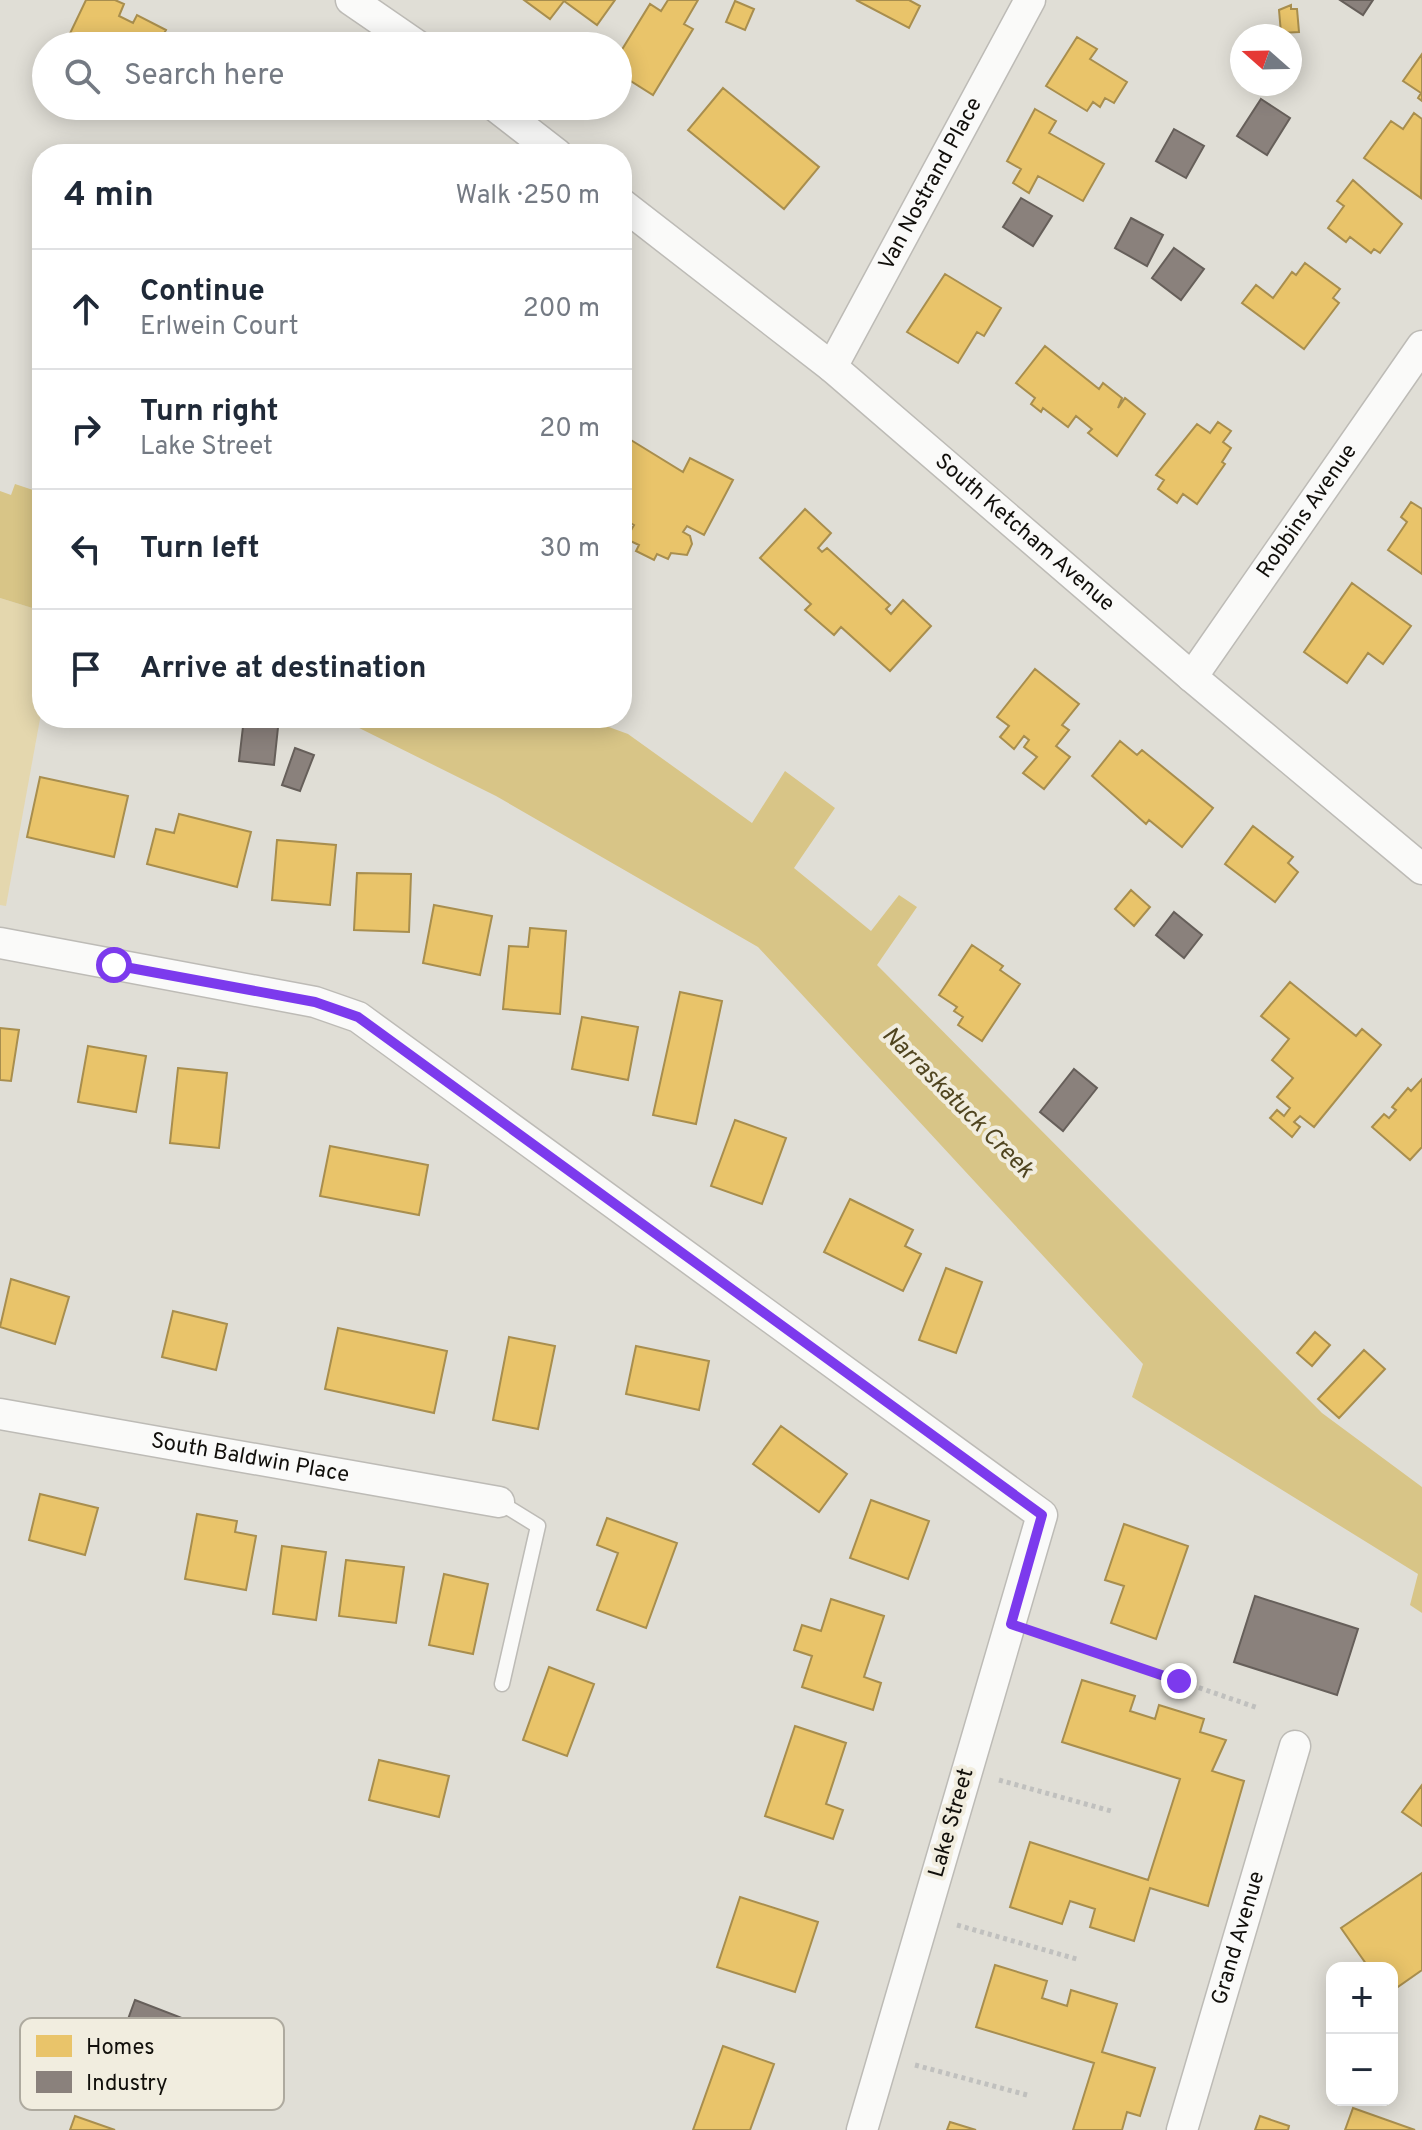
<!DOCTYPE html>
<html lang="en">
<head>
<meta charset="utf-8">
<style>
  :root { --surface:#fff; --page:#f2f2f3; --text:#1f2937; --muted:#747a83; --line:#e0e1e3 }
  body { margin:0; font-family:Overpass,sans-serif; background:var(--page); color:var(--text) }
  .controls { position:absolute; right:24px; bottom:24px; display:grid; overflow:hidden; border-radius:16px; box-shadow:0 4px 20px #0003 }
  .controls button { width:72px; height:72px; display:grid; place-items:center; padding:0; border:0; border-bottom:2px solid var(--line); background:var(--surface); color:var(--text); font:40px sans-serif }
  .compass { position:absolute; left:1230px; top:24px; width:72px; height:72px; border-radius:50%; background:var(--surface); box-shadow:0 4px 20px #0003; rotate:290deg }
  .stop { position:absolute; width:24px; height:24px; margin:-18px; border:6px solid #7c3aed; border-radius:50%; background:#fff }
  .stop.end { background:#7c3aed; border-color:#fff; box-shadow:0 2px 8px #0008 }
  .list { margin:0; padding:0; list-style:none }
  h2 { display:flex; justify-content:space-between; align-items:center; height:104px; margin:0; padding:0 32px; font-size:34px }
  h2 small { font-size:26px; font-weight:400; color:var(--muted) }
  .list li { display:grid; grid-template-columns:52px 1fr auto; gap:24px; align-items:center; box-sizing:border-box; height:120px; padding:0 32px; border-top:2px solid var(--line) }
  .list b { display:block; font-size:30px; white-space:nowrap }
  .list p { margin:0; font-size:26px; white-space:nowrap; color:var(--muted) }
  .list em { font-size:26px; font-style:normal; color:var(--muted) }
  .icon { flex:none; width:44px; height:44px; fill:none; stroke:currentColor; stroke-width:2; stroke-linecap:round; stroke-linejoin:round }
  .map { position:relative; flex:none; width:1422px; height:2130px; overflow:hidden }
  .search { position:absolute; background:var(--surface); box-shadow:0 4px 20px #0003; left:32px; top:32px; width:600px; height:88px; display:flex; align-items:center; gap:20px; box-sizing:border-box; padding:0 28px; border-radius:44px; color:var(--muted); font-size:30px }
  .panel { position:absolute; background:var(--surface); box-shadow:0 4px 20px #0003; left:32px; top:144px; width:600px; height:584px; border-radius:32px }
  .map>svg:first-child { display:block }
</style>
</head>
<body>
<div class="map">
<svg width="1422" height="2130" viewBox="0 0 1422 2130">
  <rect width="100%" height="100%" fill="#e0ded6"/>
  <path fill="#e4d7ae" d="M0 598 42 611V708L6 906 0 905Z"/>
  <path fill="#d8c587" d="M15 484 39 492 36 504 42 507V611L0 598V491L11 495Z
    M339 718H584L628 734 752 823 785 771 835 808 794 868 871 931 899 895 917 907 877 965 1322 1413 1422 1487V1613L1410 1605 1418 1574 1132 1397 1143 1364 758 947 496 796Z"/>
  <path fill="#e9c46a" stroke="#a88e4e" stroke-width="2" d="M86 0H115L124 4 119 16 133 23 137 15 166 30 162 37 179 46H64Z
    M524 0H615L597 25 564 1 550 19Z
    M668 0H698L684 24 693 29 653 95 618 73V56L650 4 661 11Z
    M856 0H909L920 6 909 28Z
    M735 1 754 9 745 30 726 22Z
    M1291 5V9H1297L1299 32 1281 33 1279 10Z
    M1077 37 1097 49 1090 59 1127 82 1114 103 1105 98 1100 107 1093 102 1087 111 1046 86Z
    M1422 54V101L1418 98 1421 93 1403 81Z
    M723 88 819 167 784 209 688 130Z
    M1035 109 1056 121 1049 133 1104 164 1083 201 1038 176 1029 193 1013 183 1021 169 1007 161Z
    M1414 113 1422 119 1421 198 1364 158 1391 121 1403 129Z
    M1353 180 1402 224 1380 253 1374 249 1371 253 1350 237 1346 242 1328 228 1344 206 1337 201Z
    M1305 263 1340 289 1333 298 1339 303 1304 349 1242 303 1256 285 1273 298 1292 272 1296 275Z
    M945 274 1001 308 984 336 977 332 958 363 907 332Z
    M1045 346 1099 389 1103 383 1122 398 1118 408 1125 398 1145 414 1117 456 1088 433 1092 429 1076 416 1068 427 1043 408 1041 412 1031 404 1035 398 1016 383Z
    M1218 422 1231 431 1223 442 1231 448 1222 462 1225 464 1197 504 1183 494 1177 503 1158 489 1164 480 1156 475 1197 424 1210 433Z
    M626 437 683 472 690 458 733 480 704 535 687 526 683 532 690 536 692 544 687 555 671 553 668 559 657 554 654 560 636 551 639 545 626 539 634 525 622 518V444Z
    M1411 502 1422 509V574L1388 550 1407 522 1401 517Z
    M805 509 831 533 818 548 822 552 827 548 890 605 886 609 891 614 903 600 931 626 890 671 841 627 834 635 805 610 811 604 760 558Z
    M1352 583 1411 626 1383 664 1368 653 1347 683 1304 652Z
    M1035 669 1079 704 1062 725 1069 730 1056 746 1070 757 1044 789 1023 773 1037 757 1024 747 1029 740 1024 736 1014 749 1000 737 1009 726 997 717Z
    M1120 741 1137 755 1142 750 1213 808 1182 847 1149 820 1146 824 1092 776Z
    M40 777 128 796 114 857 27 837Z
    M179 814 251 832 237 887 147 864 156 829 174 833Z
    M1253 826 1293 857 1288 863 1298 872 1275 902 1225 864Z
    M277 840 336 845 330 905 272 900Z
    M357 873 411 874 409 932 354 930Z
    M1131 890 1150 907 1134 926 1115 909Z
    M434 905 492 916 480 975 423 963Z
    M530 928 566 931 560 1014 503 1009 509 946 528 947Z
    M972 945 1003 966 1000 970 1020 984 982 1041 958 1025 963 1017 954 1011 957 1007 939 995Z
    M1290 982 1356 1036 1362 1029 1381 1045 1314 1127 1300 1116 1294 1122 1300 1127 1292 1137 1270 1118 1277 1110 1284 1116 1290 1108 1277 1097 1293 1078 1272 1060 1289 1039 1261 1016Z
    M680 992 722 1001 696 1124 653 1115Z
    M582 1017 638 1027 628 1080 572 1069Z
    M0 1028 19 1030 11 1081 0 1080Z
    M88 1046 146 1056 136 1112 78 1102Z
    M178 1068 227 1073 219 1148 170 1143Z
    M1422 1079V1147L1410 1160 1372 1127 1384 1114 1389 1118 1396 1110 1392 1107 1408 1088 1411 1091Z
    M735 1120 786 1138 762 1204 711 1186Z
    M330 1146 428 1165 419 1215 320 1196Z
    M850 1199 913 1230 905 1246 921 1254 903 1291 824 1252Z
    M946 1268 982 1282 956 1353 919 1340Z
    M11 1279 69 1297 55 1344 0 1327Z
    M173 1311 227 1324 216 1370 162 1357Z
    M338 1328 447 1351 434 1413 325 1389Z
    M1315 1332 1330 1345 1312 1366 1297 1353Z
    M509 1337 555 1346 538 1429 493 1420Z
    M636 1346 709 1361 699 1410 626 1394Z
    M1364 1350 1385 1369 1339 1418 1318 1399Z
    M781 1426 847 1474 819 1512 753 1464Z
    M40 1494 98 1508 85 1555 29 1540Z
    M871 1500 929 1521 908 1579 850 1558Z
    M197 1514 237 1521 235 1532 256 1536 246 1590 185 1579Z
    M607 1518 677 1543 646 1628 597 1610 618 1553 597 1545Z
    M1124 1524 1188 1546 1156 1639 1111 1623 1124 1586 1105 1580Z
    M282 1546 326 1552 316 1620 273 1614Z
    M346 1560 404 1567 396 1623 339 1616Z
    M444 1574 488 1584 473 1654 429 1645Z
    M831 1599 884 1616 864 1677 881 1683 873 1710 802 1687 812 1656 794 1650 802 1625 821 1631Z
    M549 1667 594 1684 567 1756 523 1740Z
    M1082 1680 1135 1696 1130 1711 1155 1719 1159 1705 1204 1719 1200 1732 1226 1740 1212 1771 1244 1781 1208 1906 1150 1888 1134 1941 1090 1927 1095 1909 1070 1901 1062 1924 1010 1907 1030 1842 1148 1880 1180 1779 1062 1742Z
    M795 1726 846 1743 826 1804 843 1810 833 1839 765 1816Z
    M379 1760 449 1776 439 1817 369 1800Z
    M1422 1785V1826L1402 1812Z
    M1422 1873V1970L1392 1991V1968H1369L1341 1928Z
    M740 1897 818 1922 795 1992 717 1967Z
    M995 1965 1047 1981 1042 1998 1067 2006 1071 1990 1117 2004 1102 2052 1155 2068 1140 2116 1127 2112 1122 2130H1073L1094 2063 976 2027Z
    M723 2046 774 2064 750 2130H693Z
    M1353 2108 1415 2130H1345Z
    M75 2116 115 2130H70Z
    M1260 2116 1289 2126 1288 2130H1255Z
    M950 2122 976 2130H947Z"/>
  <path fill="#8a817c" stroke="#665f5a" stroke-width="2" d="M1340 0H1373L1363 15Z
    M1261 99 1290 118 1267 155 1237 136Z
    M1174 129 1204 146 1186 178 1156 161Z
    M1021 198 1052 216 1033 246 1003 227Z
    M1131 218 1163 235 1147 266 1115 248Z
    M1174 248 1204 269 1181 300 1152 278Z
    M244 718H279L274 765 239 761Z
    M295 748 314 755 300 791 282 785Z
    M1174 912 1202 935 1184 958 1156 935Z
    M1074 1069 1097 1088 1063 1131 1040 1112Z
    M1255 1596 1358 1629 1337 1695 1234 1662Z
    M135 2000 182 2018 170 2051 123 2033Z"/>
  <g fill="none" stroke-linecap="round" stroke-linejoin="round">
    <g stroke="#bdbbb6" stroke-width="17">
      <path id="service" d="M499 1502 538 1526 502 1684"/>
    </g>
    <g stroke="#bdbbb6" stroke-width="33">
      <g id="minor">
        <path d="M351 0 418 46"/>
        <path d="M495 106 557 154"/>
        <path id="s1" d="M622 204 832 367 1192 677 1422 869"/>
        <path id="s2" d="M832 367 1030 0"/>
        <path id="s3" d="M1192 677 1422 346"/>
        <path d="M0 943 315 1002 358 1017 1042 1515 862 2130"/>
        <path id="s4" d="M0 1414 499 1502"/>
        <path id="s5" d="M1182 2130 1295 1746"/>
      </g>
    </g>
    <path stroke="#c0c0be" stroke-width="5" stroke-dasharray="4 4" stroke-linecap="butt" d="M1040 1633 1258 1708
      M999 1780 1111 1811
      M957 1925 1080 1960
      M915 2065 1027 2095"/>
    <use href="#service" stroke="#fafaf9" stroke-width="14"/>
    <use href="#minor" stroke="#fafaf9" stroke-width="30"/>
  </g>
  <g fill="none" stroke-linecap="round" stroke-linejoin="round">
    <path stroke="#7c3aed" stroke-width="10" d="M114 965 315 1002 358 1017 1042 1515 1011 1624 1179 1681"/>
  </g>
  <g text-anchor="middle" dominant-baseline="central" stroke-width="8" stroke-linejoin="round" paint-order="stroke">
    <g font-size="22" fill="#110f0b" stroke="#f1eddf">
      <text stroke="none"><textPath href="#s2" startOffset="208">Van Nostrand Place</textPath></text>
      <text stroke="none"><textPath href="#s3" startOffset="202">Robbins Avenue</textPath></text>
      <text stroke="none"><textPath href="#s1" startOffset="520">South Ketcham Avenue</textPath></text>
      <text stroke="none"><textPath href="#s4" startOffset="254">South Baldwin Place</textPath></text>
      <text transform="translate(952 1823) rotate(-74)">Lake Street</text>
      <text stroke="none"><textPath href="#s5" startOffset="200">Grand Avenue</textPath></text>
    </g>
    <g font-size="24" font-style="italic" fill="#504520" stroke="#f1eddf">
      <text transform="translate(957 1103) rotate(45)">Narraskatuck Creek</text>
    </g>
  </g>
  <rect x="20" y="2018" width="264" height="92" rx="12" fill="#f1eddf" stroke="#aeaa9f" stroke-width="2"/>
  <rect x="36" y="2035" width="36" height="22" fill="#e9c46a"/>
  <rect x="36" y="2071" width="36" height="22" fill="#8a817c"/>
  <g font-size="22" fill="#110f0b">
    <text x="86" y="2054">Homes</text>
    <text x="86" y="2090">Industry</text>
  </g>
</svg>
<div class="controls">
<button>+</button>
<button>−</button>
</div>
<svg class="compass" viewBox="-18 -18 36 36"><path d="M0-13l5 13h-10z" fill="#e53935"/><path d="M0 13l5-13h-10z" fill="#747a83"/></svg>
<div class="stop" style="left:114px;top:965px"></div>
<div class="stop end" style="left:1179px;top:1681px"></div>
<div class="search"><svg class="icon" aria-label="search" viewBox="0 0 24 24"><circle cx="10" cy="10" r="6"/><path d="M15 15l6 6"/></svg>Search here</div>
<section class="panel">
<h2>4 min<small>Walk · 250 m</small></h2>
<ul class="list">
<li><svg class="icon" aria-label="ahead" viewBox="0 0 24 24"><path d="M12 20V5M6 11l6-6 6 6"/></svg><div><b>Continue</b><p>Erlwein Court</p></div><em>200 m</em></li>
<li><svg class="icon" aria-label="right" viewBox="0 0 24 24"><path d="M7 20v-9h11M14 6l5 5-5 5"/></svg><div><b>Turn right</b><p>Lake Street</p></div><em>20 m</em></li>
<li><svg class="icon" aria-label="left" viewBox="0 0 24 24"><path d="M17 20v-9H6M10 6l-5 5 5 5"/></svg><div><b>Turn left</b></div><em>30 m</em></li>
<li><svg class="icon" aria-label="arrive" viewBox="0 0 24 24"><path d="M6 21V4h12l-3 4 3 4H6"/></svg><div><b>Arrive at destination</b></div></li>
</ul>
</section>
</div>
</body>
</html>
